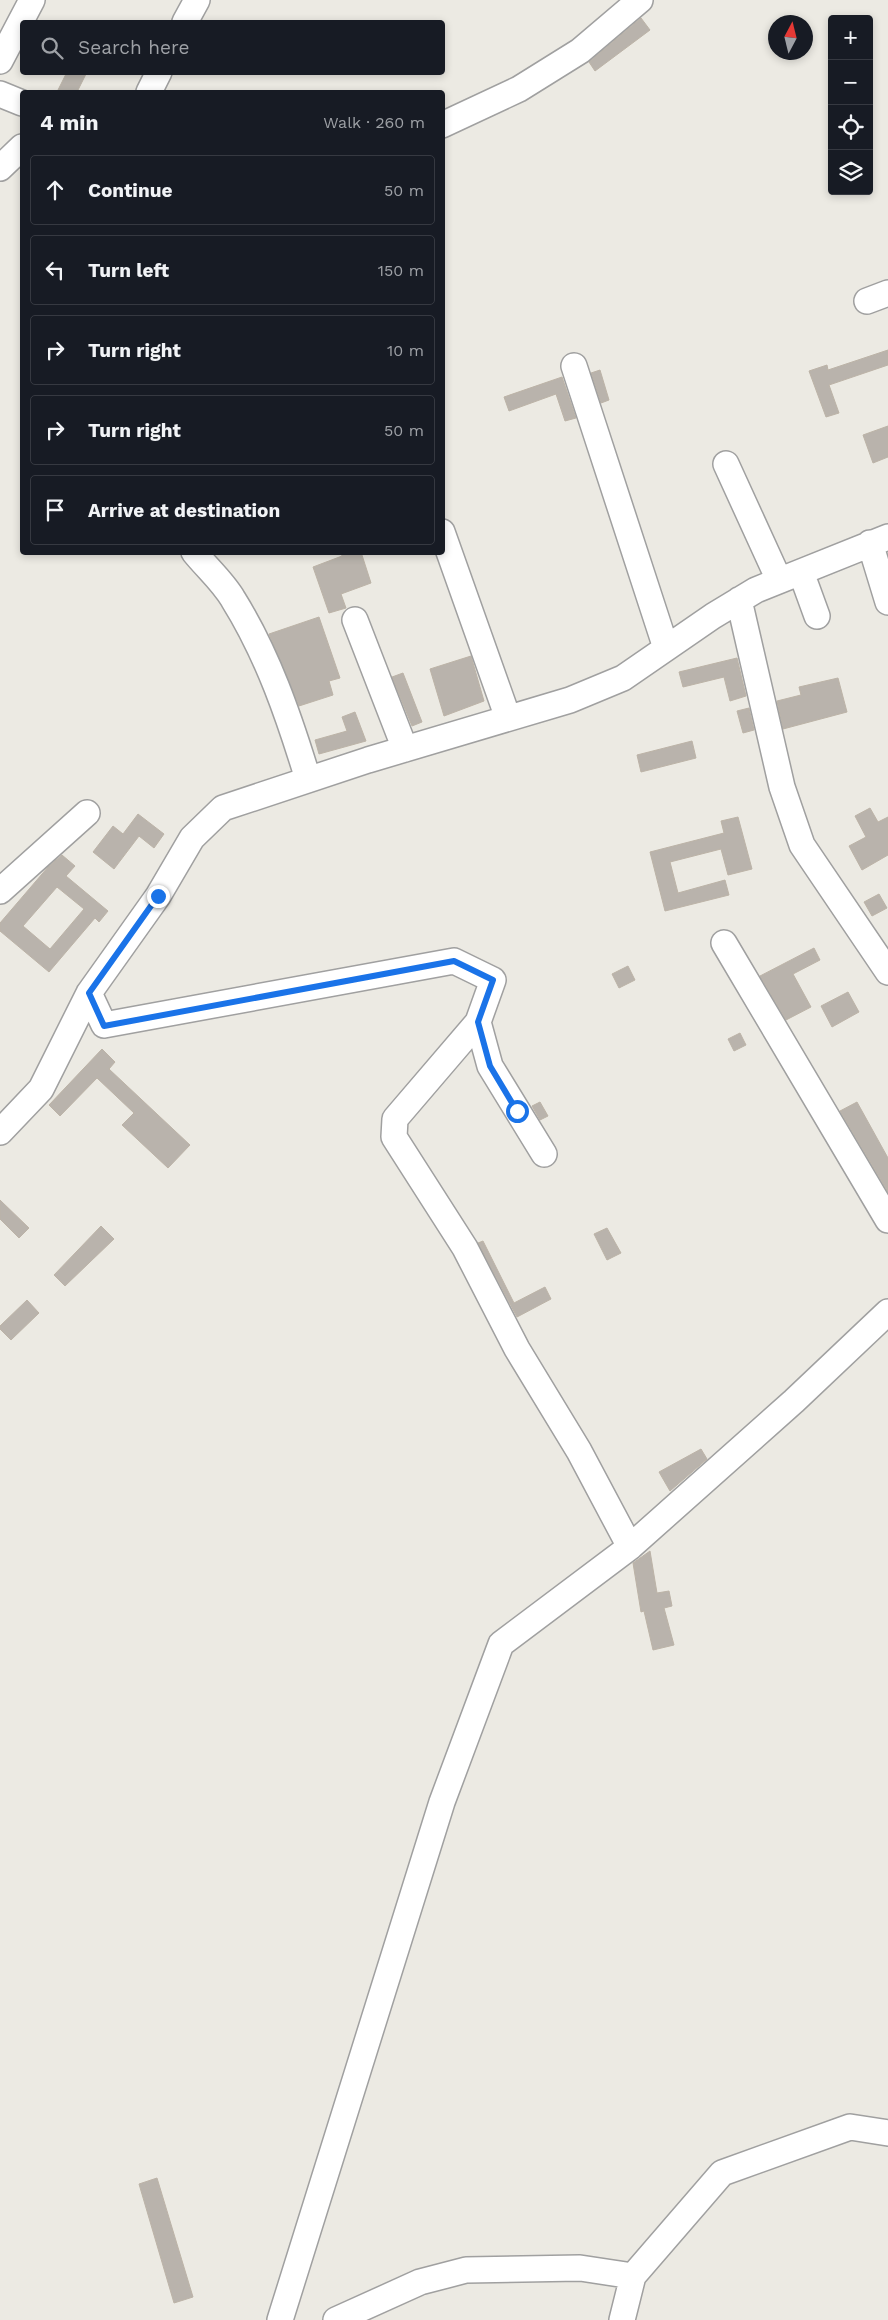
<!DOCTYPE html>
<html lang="en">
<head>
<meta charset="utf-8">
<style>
  :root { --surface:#171b24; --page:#20242c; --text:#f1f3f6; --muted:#9ea1a6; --line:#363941 }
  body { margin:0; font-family:"Work Sans",sans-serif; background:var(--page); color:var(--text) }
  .controls { position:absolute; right:15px; top:15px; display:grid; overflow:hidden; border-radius:5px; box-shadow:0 2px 8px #0003 }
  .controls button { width:45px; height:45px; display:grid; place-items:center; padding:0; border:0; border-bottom:1px solid var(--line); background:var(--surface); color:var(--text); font:25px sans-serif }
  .compass { position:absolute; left:768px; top:15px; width:45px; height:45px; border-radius:50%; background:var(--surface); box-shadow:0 2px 8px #0003; rotate:7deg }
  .stop { position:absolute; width:15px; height:15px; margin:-11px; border:4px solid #1a73e8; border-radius:50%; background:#fff }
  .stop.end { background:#1a73e8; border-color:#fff; box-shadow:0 1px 5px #0008 }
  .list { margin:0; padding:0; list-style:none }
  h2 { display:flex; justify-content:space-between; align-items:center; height:65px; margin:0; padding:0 20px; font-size:21px }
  h2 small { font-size:16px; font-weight:400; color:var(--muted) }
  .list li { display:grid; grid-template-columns:32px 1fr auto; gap:15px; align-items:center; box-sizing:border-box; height:70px; margin:0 10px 10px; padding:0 10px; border:1px solid var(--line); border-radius:5px }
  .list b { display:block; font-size:19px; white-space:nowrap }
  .list em { font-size:16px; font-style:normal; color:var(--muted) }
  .icon { flex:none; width:28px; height:28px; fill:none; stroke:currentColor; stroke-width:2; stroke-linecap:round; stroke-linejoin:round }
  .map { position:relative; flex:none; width:888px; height:2320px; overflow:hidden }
  .search { position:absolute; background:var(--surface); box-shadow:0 2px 8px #0003; left:20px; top:20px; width:425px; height:55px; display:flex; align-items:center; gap:12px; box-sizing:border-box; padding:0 18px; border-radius:5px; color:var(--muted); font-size:19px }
  .panel { position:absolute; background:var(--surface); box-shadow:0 2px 8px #0003; left:20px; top:90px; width:425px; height:465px; border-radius:5px }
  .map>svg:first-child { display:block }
</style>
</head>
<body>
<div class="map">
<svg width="888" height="2320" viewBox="0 0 888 2320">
  <rect width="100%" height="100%" fill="#eceae3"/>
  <path fill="#b9b3ac" stroke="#bcb3a7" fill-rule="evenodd" d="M641 18 650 30 595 71 589 62Z
    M67 72H87L77 92H57Z
    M888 350V365L829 385 839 413 826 417 809 371 827 365 828 370Z
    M600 370 609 400 601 403 591 373Z
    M562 377 576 418 565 421 556 394 509 411 504 397Z
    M888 426V457L873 463 863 435Z
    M341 552H361L371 583 341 594 346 608 329 613 313 567 342 556Z
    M319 617 340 678 329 681 333 695 299 706 269 634Z
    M471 656 484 701 444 716 430 669Z
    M737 658 746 696 730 701 724 677 683 687 679 672Z
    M403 673 422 722 412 726 392 677Z
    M838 678 847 712 783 729 777 701 801 695 799 687Z
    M749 708 754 730 743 733 737 711Z
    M355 712 366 741 319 754 315 740 347 731 342 717Z
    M692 741 696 758 641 772 637 755Z
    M870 808 878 822 888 817V855L862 870 849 846 866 837 855 816Z
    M138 814 164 834 154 848 139 836 114 869 93 852 113 826 123 834Z
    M738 817 752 869 728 875 721 849 670 862 678 893 725 880 729 895 665 911 650 852 724 833 721 821Z
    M62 855 75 866 66 876 108 911 99 922 95 918 49 972 0 931V923L48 867ZM57 887 84 909 50 949 23 926Z
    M879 894 887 908 872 916 864 902Z
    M814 948 820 960 793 974 811 1007 786 1020 760 976Z
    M628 966 635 980 619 988 612 974Z
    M848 992 859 1012 832 1027 821 1006Z
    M740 1033 746 1045 734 1051 728 1039Z
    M102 1049 115 1062 109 1069 190 1145 168 1168 122 1125 134 1113 97 1078 60 1116 49 1105Z
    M540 1102 548 1116 540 1120 532 1106Z
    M857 1102 888 1158V1192L840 1111Z
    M0 1200 29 1228 19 1238 0 1219Z
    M101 1226 114 1239 65 1286 54 1275Z
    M607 1228 621 1253 607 1260 594 1234Z
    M483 1241 514 1303 545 1287 551 1299 517 1317 478 1243Z
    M27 1300 39 1313 11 1340 0 1329V1326Z
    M701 1449 707 1459 670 1491 659 1472Z
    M650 1551 657 1593 669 1591 672 1606 664 1608 674 1645 653 1650 644 1611 641 1612 633 1563Z
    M157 2178 193 2297 174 2303 139 2184Z"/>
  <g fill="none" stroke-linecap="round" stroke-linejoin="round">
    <g stroke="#a0a0a0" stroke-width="28">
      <path id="minor" d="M185 22 197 0
        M0 61 32 0
        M149 92 159 72
        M0 94 22 103
        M442 125 519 89 580 51 640 0
        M0 168 22 147
        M867 301 888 293
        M574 366 666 648
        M726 464 779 580
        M442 532 508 718
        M870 543 888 602
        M194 552C207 568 223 582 233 599 268 655 289 717 308 779
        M801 572 817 616
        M739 600 782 787 802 845 888 972
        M355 620 405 749
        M0 891 87 813
        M724 943 888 1220
        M89 993 104 1025 454 961 493 980 478 1022 490 1066 544 1154
        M478 1022 395 1119 394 1137 465 1248 517 1349 579 1451 630 1547
        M0 1132 41 1089 89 993 158 896 192 838 223 808 368 760 570 700 623 678 713 616 756 590 888 537
        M280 2320 442 1802 501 1644 630 1547 794 1401 888 1312
        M336 2320 420 2282 466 2270 580 2268 633 2276
        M622 2320 633 2276 722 2173 850 2127 888 2133"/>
    </g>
    <use href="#minor" stroke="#fff" stroke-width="25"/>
  </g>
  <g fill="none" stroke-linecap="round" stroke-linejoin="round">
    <path stroke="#1a73e8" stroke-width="6" d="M158 896 89 993 104 1026 454 961 493 980 478 1022 490 1066 517 1111"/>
  </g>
</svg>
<div class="controls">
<button>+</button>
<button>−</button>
<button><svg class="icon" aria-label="locate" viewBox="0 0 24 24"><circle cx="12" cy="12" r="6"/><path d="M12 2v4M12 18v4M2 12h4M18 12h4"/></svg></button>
<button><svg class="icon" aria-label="layers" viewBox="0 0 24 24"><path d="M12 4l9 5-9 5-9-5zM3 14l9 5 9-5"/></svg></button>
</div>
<svg class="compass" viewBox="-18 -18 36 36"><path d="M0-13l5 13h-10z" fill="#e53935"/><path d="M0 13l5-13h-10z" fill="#9ea1a6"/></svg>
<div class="stop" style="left:517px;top:1111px"></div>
<div class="stop end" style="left:158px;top:896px"></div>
<div class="search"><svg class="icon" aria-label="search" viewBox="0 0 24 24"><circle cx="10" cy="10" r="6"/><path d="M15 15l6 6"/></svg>Search here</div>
<section class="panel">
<h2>4 min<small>Walk · 260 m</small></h2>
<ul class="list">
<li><svg class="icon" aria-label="ahead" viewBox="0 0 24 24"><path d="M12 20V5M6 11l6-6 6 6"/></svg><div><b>Continue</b></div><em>50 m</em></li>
<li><svg class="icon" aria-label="left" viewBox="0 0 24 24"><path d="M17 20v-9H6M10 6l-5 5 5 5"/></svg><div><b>Turn left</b></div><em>150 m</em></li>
<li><svg class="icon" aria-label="right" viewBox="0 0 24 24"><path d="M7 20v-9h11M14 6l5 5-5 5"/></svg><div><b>Turn right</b></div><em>10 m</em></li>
<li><svg class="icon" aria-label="right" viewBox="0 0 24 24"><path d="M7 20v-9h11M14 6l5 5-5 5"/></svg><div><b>Turn right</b></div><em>50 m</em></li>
<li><svg class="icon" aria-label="arrive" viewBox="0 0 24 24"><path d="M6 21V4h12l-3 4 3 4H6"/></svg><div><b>Arrive at destination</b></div></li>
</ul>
</section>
</div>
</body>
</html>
